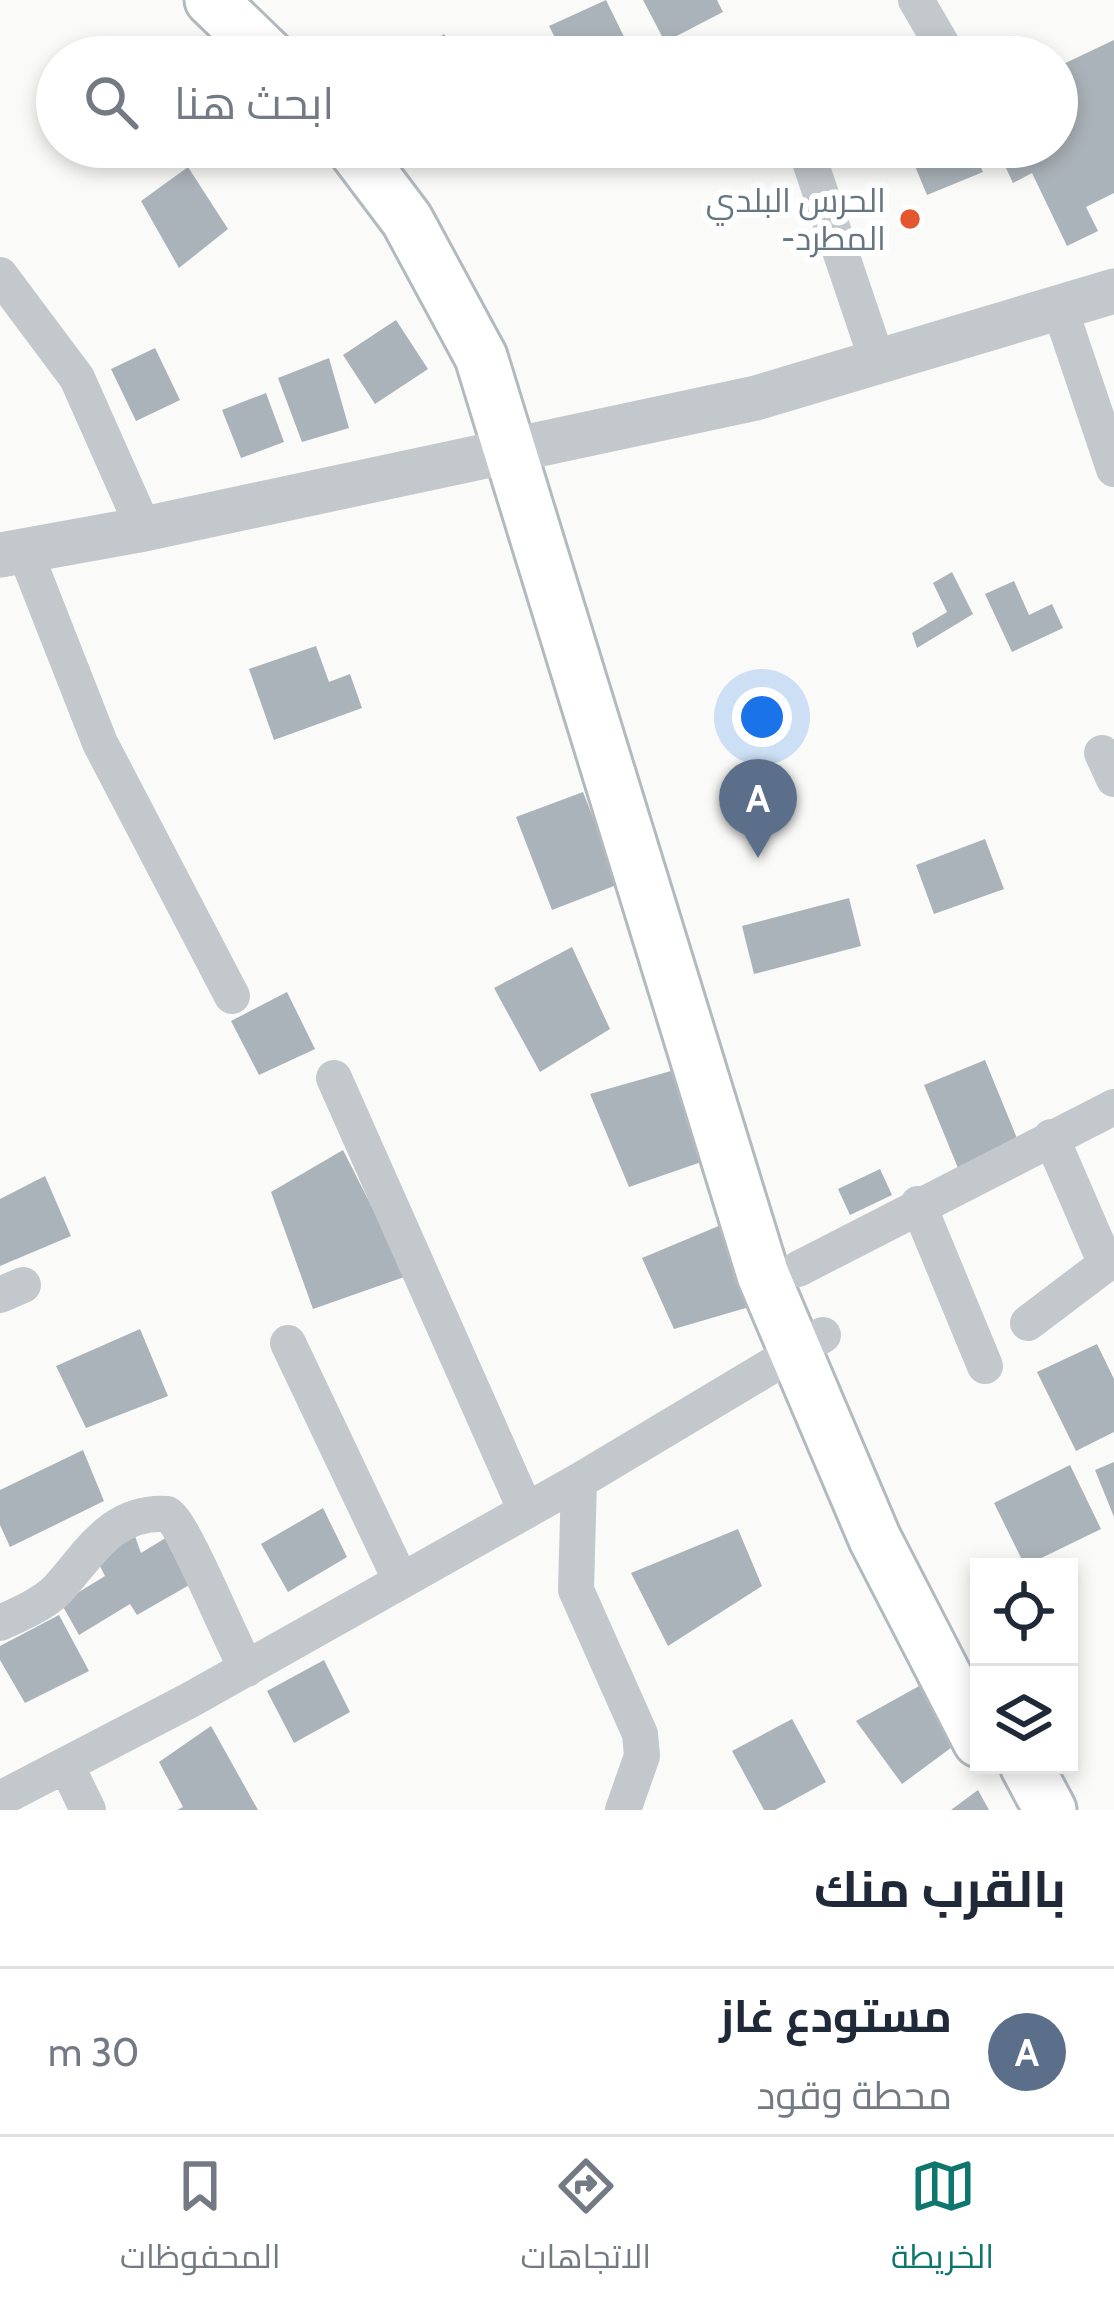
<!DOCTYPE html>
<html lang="ar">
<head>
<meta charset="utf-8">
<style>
  :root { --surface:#fff; --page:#f2f2f3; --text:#1f2937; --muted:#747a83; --line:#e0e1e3; --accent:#0f766e }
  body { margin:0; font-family:Cabin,Cairo,sans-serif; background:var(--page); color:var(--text); direction:rtl }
  .controls { position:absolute; right:36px; bottom:36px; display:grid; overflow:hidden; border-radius:0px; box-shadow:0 6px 18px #0003 }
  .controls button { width:108px; height:108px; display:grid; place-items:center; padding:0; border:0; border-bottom:3px solid var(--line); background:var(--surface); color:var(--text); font:60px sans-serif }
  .you { position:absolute; left:762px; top:717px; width:42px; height:42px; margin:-30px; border:9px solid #fff; border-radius:50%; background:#1a73e8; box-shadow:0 0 0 18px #1a73e833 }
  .badge { display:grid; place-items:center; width:78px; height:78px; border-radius:50%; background:var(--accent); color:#fff; font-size:39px; font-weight:700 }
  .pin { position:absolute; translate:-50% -99px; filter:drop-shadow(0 3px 6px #0008) }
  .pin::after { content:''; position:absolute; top:63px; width:42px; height:36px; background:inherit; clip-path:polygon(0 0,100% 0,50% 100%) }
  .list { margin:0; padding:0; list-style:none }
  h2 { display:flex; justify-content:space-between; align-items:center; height:156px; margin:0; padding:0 48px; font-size:51px }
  h2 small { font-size:39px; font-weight:400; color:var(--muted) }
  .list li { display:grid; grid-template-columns:78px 1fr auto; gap:36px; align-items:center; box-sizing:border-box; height:168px; padding:0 48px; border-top:3px solid var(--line) }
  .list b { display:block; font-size:45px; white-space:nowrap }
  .list p { margin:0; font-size:39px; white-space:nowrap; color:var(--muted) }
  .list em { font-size:39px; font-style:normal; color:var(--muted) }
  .icon { flex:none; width:66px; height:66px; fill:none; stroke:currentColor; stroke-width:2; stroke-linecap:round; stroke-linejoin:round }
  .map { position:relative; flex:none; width:1114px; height:1810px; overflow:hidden; direction:ltr }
  .search { position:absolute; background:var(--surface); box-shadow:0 6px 18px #0003; left:36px; right:36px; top:36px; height:132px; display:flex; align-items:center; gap:30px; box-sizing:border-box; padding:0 42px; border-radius:66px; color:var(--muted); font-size:45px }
  .sheet { height:324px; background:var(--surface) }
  nav { display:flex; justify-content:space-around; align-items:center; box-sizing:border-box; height:168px; border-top:3px solid var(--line); background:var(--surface); font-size:33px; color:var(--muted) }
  nav a { display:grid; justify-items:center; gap:6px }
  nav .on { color:var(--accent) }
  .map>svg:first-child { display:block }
</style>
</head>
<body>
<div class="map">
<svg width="1114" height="1810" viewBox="0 0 1114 1810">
  <rect width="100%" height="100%" fill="#fafaf8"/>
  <path fill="#aab3b9" d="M606 0 632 53 565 57 549 26Z
    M643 0H717L723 12 665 42Z
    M444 34 462 57H414Z
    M1114 40V193L1086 207 1098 231 1067 246 1032 173 1013 183 996 147H1057V67Z
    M907 147H972L983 172 927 195Z
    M188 167 228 229 179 268 141 201Z
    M396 320 428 369 375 404 343 355Z
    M155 348 180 400 136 421 111 369Z
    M329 358 349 428 302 442 278 378Z
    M266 393 284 442 241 458 222 410Z
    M952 572 973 614 917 648 912 633 947 612 933 583Z
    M1014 581 1029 615 1052 604 1063 628 1012 652 985 594Z
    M316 646 329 682 350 674 362 708 274 740 249 669Z
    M583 792 619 884 552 910 516 817Z
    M985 839 1004 889 934 914 916 865Z
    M849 898 861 946 754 974 742 926Z
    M572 947 610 1029 540 1072 494 988Z
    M287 992 315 1049 259 1075 231 1021Z
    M985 1060 1021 1148 960 1173 924 1085Z
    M678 1069 713 1158 629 1187 590 1094Z
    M343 1150 407 1276 313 1309 271 1192Z
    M880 1169 892 1195 850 1215 838 1189Z
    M45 1176 71 1236 0 1266V1199Z
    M721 1225 756 1305 674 1329 642 1258Z
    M140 1329 168 1396 86 1428 56 1366Z
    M1097 1344 1114 1379V1432L1076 1451 1037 1372Z
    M83 1450 104 1501 10 1547 0 1525V1490Z
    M1114 1462V1517L1095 1470Z
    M1070 1465 1101 1529 1025 1566 994 1503Z
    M323 1508 347 1557 288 1592 261 1544Z
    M738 1529 762 1586 668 1646 631 1573Z
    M172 1534 191 1584 137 1615 130 1604 79 1635 61 1603 105 1576 96 1558 135 1536 141 1553Z
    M59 1615 89 1671 25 1703 0 1660V1646Z
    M324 1660 350 1712 294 1743 267 1691Z
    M930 1680 959 1742 902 1784 856 1721Z
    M792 1719 826 1782 775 1810H764L732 1751Z
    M211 1726 258 1810H177L183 1807 159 1762Z
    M978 1790 989 1810H951Z"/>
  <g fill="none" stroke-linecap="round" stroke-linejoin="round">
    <g stroke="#b3babf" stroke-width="57">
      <path id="secondary" d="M211 0 270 57
        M352 147 407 220 481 357 763 1275 875 1539 979 1741
        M1026 1765 1050 1810"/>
    </g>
    <path stroke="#c3c8cc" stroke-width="36" d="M916 0 941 43 936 57
      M805 147 877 360
      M0 275 77 378 144 529
      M1059 306 1114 469
      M25 552 100 743 232 996
      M1102 753 1114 779
      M334 1078 526 1511
      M918 1204 985 1366
      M798 1269 1114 1107
      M0 1295 23 1285
      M1028 1323 1106 1264 1051 1137
      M288 1343 401 1581
      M579 1481 576 1590 640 1734 642 1756 623 1810
      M0 1623C18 1615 43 1604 57 1590 90 1554 111 1511 167 1514 184 1523 230 1640 247 1669
      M66 1765 88 1810
      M0 1799 190 1700 579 1481 823 1335"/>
    <path stroke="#c3c8cc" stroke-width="45" d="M0 555 144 529 756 398 1114 291"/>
    <use href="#secondary" stroke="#fff" stroke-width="51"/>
  </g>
  <circle fill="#e4572e" stroke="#fff" stroke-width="4.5" cx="910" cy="219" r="12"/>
  <g text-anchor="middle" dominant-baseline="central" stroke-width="12" stroke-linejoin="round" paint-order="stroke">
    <g font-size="33" fill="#657683" stroke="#fff" text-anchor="end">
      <text x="886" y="200">الحرس البلدي<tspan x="886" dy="38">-المطرد</tspan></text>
    </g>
  </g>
</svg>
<div class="controls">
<button><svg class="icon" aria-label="locate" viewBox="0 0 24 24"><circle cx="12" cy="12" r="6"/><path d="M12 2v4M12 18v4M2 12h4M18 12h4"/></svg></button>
<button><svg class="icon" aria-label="layers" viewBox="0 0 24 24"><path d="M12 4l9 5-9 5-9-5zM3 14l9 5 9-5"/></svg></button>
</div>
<div class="you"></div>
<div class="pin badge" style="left:758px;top:858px;background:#5c6f8a">A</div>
<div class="search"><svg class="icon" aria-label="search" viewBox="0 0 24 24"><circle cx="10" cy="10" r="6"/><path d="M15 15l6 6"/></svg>ابحث هنا</div>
</div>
<section class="sheet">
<h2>بالقرب منك<small></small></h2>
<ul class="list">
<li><span class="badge" style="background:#5c6f8a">A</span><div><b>مستودع غاز</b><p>محطة وقود</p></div><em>30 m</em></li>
</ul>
</section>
<nav>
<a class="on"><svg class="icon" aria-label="map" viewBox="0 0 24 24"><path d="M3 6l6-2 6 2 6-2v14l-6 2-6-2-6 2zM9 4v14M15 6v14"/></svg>الخريطة</a>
<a><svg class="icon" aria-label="directions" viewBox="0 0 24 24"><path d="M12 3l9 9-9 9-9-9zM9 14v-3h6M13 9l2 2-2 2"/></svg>الاتجاهات</a>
<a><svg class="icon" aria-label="saved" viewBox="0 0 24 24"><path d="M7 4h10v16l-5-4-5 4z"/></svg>المحفوظات</a>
</nav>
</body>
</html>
